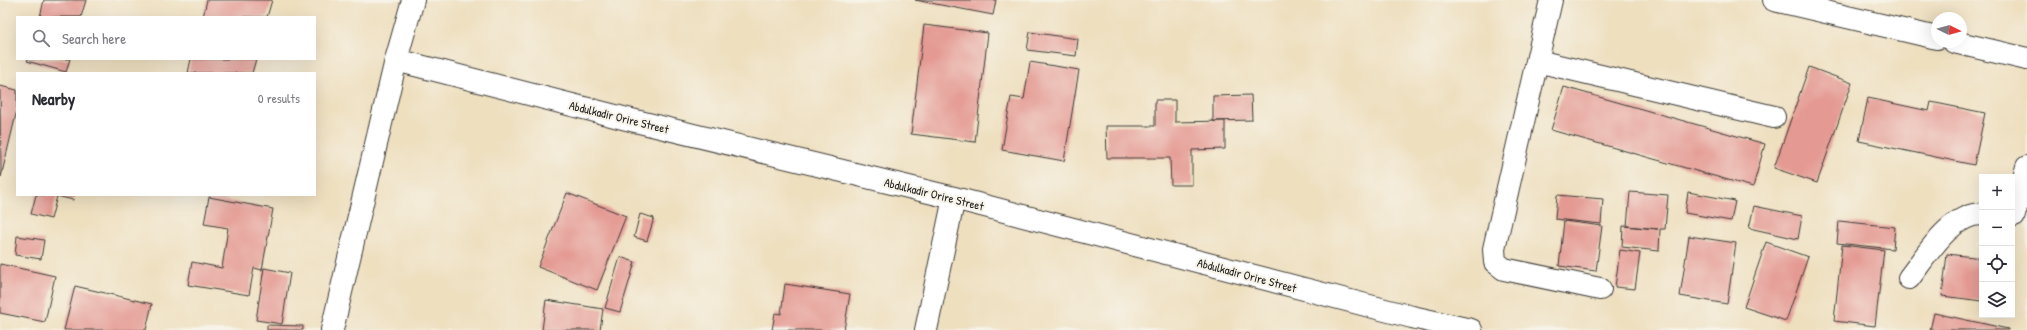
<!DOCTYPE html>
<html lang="en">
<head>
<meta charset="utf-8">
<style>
  :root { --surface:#fff; --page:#f2f2f3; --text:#2b2b33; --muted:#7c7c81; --line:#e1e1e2 }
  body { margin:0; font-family:"Patrick Hand",sans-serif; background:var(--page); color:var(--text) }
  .controls { position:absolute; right:12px; bottom:12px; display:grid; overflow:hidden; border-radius:0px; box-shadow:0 4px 16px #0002 }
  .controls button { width:36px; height:36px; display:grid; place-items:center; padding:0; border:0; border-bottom:1px solid var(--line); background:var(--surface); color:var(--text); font:20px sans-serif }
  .compass { position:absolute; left:1931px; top:12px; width:36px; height:36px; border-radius:50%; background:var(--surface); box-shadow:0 4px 16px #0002; rotate:95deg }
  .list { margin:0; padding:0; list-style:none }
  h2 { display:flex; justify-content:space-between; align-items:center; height:52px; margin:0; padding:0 16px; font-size:17px }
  h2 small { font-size:13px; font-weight:400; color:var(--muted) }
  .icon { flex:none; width:22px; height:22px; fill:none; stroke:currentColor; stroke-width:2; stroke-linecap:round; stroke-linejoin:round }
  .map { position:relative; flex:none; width:2027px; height:330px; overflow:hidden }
  .search { position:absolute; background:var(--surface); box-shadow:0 4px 16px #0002; left:16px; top:16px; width:300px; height:44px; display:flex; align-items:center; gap:10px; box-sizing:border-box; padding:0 14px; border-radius:0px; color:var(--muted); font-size:15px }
  .panel { position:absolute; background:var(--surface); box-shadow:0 4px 16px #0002; left:16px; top:72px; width:300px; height:124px; border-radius:0px }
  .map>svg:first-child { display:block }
</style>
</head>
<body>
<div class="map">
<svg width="2027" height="330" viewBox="0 0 2027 330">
  <rect width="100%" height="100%" fill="#f7f3e8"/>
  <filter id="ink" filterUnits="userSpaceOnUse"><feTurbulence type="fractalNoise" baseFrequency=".025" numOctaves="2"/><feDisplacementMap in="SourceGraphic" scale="8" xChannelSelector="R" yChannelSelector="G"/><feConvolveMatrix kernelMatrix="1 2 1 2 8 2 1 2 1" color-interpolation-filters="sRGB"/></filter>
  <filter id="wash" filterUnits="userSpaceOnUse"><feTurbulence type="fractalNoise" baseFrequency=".012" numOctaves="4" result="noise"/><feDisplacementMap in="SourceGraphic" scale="16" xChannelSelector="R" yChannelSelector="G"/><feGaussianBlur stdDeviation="0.9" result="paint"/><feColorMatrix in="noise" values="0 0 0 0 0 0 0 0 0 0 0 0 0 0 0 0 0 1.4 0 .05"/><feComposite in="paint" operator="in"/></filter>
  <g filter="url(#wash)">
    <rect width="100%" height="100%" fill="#eedfbf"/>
    <g id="blocks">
      <path fill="#e49a93" d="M44 0H86L81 17H40Z
        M207 0H272L267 17H203Z
        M915 0H996L993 15Z
        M924 25 988 33 975 142 911 134Z
        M1030 32 1078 39 1076 56 1027 50Z
        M28 59H70L66 72 27 61Z
        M191 59H256L252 73H188Z
        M1030 62 1079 70 1064 161 1002 150 1011 97 1024 99Z
        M1809 67 1852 83 1817 183 1774 168Z
        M0 86 17 90V110L1 177Z
        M1564 87 1765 144 1753 187 1551 130Z
        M1251 95 1252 120 1213 121V96Z
        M1868 98 1929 111 1931 102 1985 113 1974 165 1859 141Z
        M1155 100H1175V122L1225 121V149L1192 150V185H1171L1170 158H1107L1106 126H1155Z
        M1630 192 1668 195 1665 229H1660L1659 251 1622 247 1623 226 1658 229 1627 226Z
        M1688 192 1735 201 1731 221 1685 213Z
        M567 193 626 216 597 290 538 267Z
        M36 195H74L73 200 57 196 51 219 31 214Z
        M1557 195 1603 199 1601 224 1555 219Z
        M209 197 273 209 262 270 254 268 249 295 188 285 192 262 222 268 228 228 204 224Z
        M1754 206 1802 216 1798 239 1749 228Z
        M640 214 654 218 647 241 634 237Z
        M1564 221 1602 226 1596 271 1559 266Z
        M1839 221 1895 227 1893 249 1837 243Z
        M17 236 44 240 41 259 15 255Z
        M1689 236 1736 243 1727 304 1680 296Z
        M1766 242 1808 257 1786 321 1744 307Z
        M1842 245 1884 250 1875 326 1834 321Z
        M1620 250 1640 253 1635 289 1615 287Z
        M1947 254 1982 258V301L1942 296Z
        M620 257 635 262 620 312 605 308Z
        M0 264 55 276 45 322 0 313Z
        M264 268 290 273 282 324 256 320Z
        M785 284 850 294 844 330H772L775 313 781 314Z
        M75 286 152 304 146 330H64Z
        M546 300 603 309 600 330H542Z
        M1934 313 2008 329V330H1930Z
        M267 325 303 326V330H267Z"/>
    </g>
  </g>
  <g filter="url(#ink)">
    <use href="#blocks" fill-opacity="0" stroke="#3c3934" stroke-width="1"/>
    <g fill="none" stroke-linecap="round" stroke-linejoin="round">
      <g stroke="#3c3934" stroke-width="24">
        <path id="street" d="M1551 0 1494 249 1495 262 1504 269 1600 289
          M1774 0 1937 38
          M1954 42 2027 59
          M396 60 623 118 954 198 1412 317 1471 330
          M1537 61 1774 117
          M2014 215 2027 167
          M1909 278C1927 255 1950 214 1982 214
          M332 330 396 60 413 0
          M926 330 954 198"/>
      </g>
      <use href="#street" stroke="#fff" stroke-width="22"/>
    </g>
  </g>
  <g text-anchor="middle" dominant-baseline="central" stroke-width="4" stroke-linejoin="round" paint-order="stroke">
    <g font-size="12" fill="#1c1c1c" stroke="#f7f3e8">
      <text transform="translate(619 117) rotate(14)">Abdulkadir Orire Street</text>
      <text transform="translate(934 194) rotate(14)">Abdulkadir Orire Street</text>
      <text transform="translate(1247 275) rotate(15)">Abdulkadir Orire Street</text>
    </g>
  </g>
</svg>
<div class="controls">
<button>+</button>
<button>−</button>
<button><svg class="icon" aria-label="locate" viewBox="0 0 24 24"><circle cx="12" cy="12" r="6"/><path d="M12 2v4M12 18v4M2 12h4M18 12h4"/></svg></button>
<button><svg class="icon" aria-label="layers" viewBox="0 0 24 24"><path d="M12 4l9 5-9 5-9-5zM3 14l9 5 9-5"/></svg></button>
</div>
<svg class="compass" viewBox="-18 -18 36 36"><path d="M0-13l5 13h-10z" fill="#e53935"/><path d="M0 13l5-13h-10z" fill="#7c7c81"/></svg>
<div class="search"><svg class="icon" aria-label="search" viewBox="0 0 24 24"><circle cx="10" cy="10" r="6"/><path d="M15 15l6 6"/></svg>Search here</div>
<section class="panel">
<h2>Nearby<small>0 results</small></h2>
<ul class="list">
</ul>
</section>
</div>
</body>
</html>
